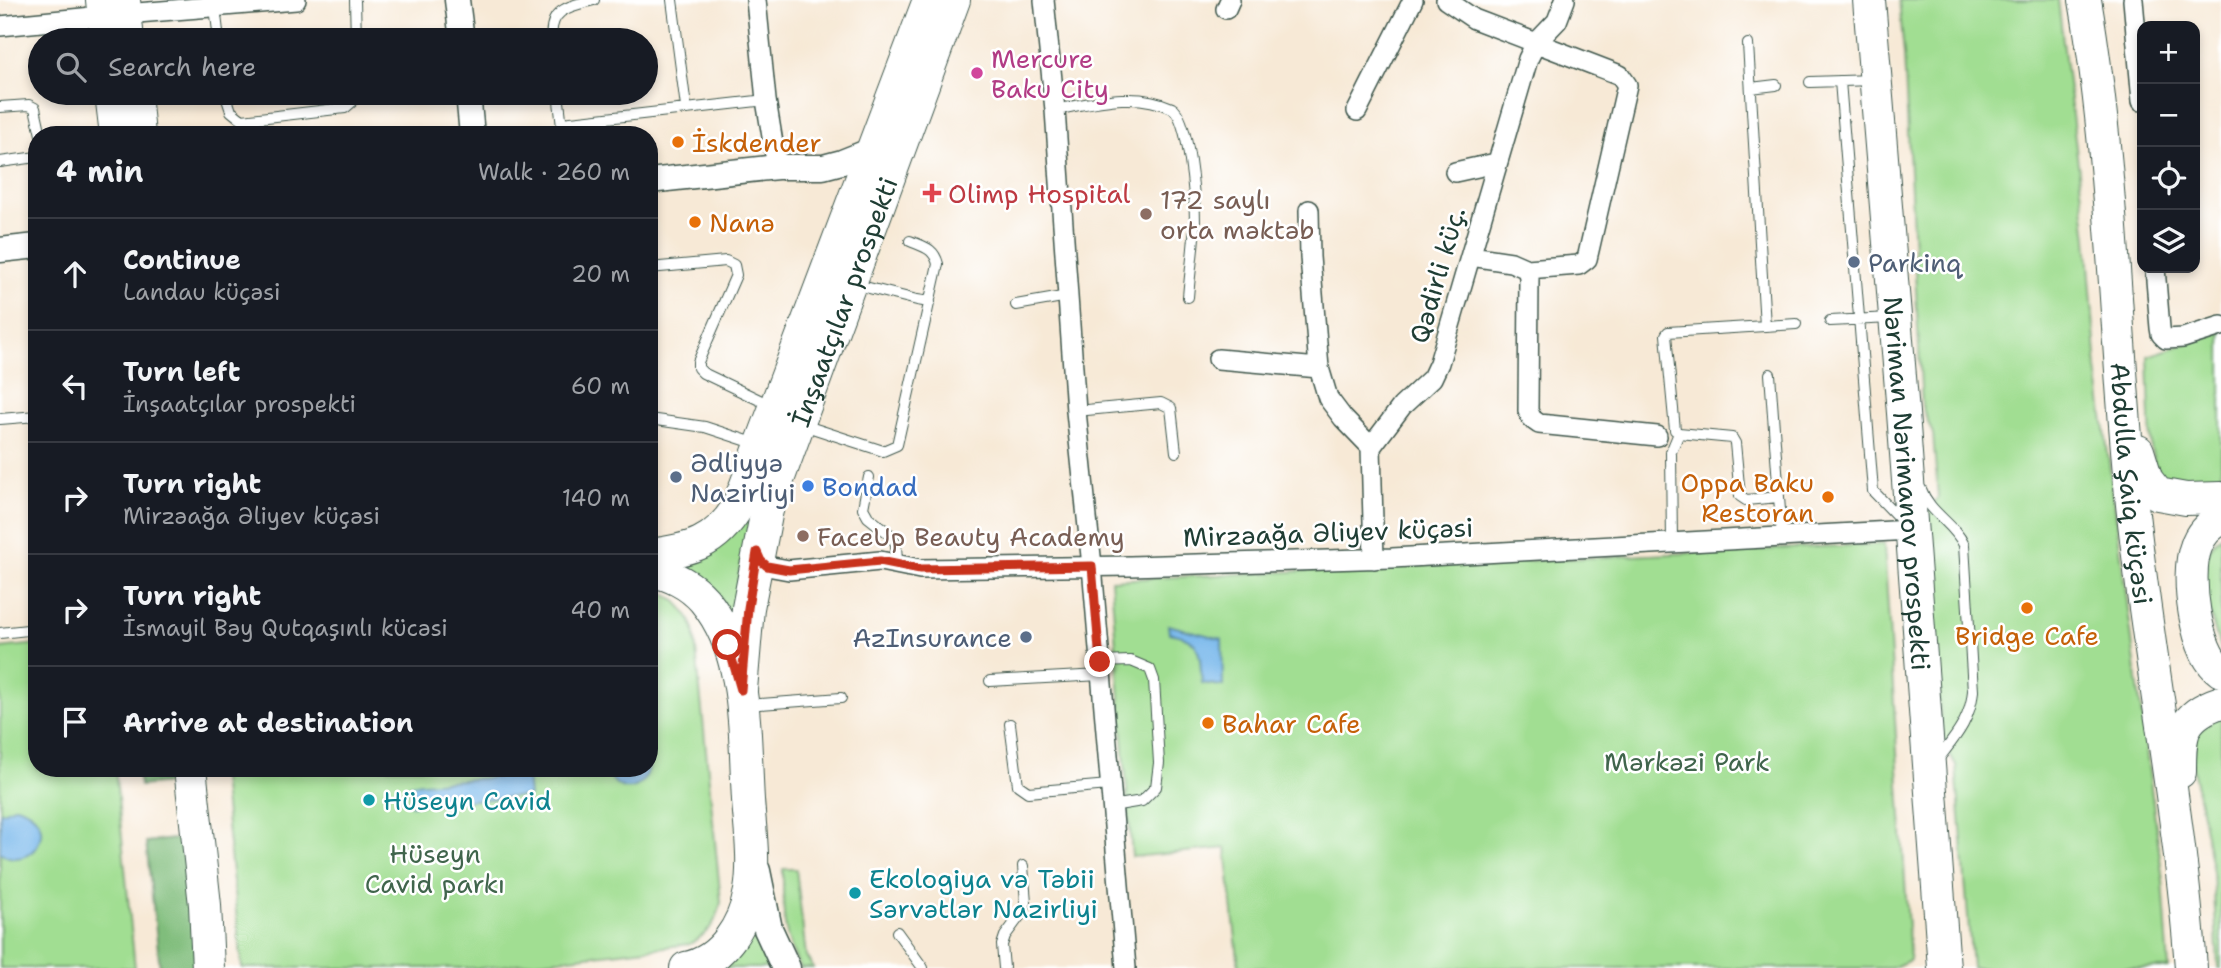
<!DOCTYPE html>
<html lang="en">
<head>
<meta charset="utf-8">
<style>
  :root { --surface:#171b24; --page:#20242c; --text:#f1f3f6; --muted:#9ea1a6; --line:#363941 }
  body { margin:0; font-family:"Shantell Sans",sans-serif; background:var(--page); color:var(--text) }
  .controls { position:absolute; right:21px; top:21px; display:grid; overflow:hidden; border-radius:14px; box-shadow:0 4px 10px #0003 }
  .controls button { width:63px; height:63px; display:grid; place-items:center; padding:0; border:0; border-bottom:2px solid var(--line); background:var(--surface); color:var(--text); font:35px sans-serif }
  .stop { position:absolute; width:21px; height:21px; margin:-16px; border:5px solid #c8321e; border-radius:50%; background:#fff }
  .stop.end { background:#c8321e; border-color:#fff; box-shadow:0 2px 7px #0008 }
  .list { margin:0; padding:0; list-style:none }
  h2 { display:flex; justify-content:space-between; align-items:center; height:91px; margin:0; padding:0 28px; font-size:30px }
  h2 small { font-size:23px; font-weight:400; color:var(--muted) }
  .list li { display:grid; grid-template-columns:46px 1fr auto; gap:21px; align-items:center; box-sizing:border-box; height:112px; padding:0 28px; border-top:2px solid var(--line) }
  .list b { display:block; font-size:26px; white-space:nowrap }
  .list p { margin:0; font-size:23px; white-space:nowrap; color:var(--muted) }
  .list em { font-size:23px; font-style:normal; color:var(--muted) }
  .icon { flex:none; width:38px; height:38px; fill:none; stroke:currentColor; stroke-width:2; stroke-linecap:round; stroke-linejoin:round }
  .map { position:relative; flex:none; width:2221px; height:968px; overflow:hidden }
  .search { position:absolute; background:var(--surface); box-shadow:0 4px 10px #0003; left:28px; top:28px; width:630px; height:77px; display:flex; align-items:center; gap:18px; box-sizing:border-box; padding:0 24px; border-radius:38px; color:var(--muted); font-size:26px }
  .panel { position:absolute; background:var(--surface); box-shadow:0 4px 10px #0003; left:28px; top:126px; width:630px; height:651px; border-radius:28px }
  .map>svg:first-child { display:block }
</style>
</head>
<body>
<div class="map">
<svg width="2221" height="968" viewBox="0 0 2221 968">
  <rect width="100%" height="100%" fill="#fff"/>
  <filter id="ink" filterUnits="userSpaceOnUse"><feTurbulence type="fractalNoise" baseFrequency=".0143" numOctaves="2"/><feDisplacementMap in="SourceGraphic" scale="14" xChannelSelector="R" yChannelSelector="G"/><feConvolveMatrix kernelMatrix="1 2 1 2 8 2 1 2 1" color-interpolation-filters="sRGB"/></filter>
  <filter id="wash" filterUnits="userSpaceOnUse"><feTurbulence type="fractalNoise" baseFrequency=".00686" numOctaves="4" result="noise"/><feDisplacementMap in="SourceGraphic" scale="28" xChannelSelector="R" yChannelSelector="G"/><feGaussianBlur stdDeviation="1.57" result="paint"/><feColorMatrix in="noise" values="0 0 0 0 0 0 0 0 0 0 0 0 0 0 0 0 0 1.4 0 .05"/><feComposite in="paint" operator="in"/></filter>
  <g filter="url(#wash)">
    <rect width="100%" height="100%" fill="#f7e9d6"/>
    <path fill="#a1de92" stroke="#608e63" stroke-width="2" d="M1899 0H2058L2087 238 2097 369 2163 881 2169 968H1972L1956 765 1942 740 1925 518 1938 497 1933 434 1922 407 1904 54Z
      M2221 332V486L2167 484 2157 474 2151 449 2148 356Z
      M758 491 739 573 734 623C717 590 711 581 679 561Z
      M2221 536V651C2212 622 2190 558 2221 536Z
      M1884 544 1910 960 1892 968H1239L1226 848 1132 857 1111 580Z
      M649 587C671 593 686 608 694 629L721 902C717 922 708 934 690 944L483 968H242L221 768H649Z
      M37 644V768H115L135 968H0V648Z
      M2221 712V968H2218L2213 872 2192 762 2194 736Z
      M783 869H796L806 956 813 968H801C781 937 783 905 783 869Z
      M752 917 773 968H719Z"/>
    <path fill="#80bd7c" stroke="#507d58" stroke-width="2" d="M137 768H178L179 782 140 786Z
      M183 838 197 968H160L146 842Z"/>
    <path fill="#77b7eb" stroke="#4b7a90" stroke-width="2" d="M1168 625 1222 639 1223 686 1202 683C1199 653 1203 638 1169 633Z
      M607 768H649C642 795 614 795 607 768Z
      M527 775 529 796 411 805 410 784Z
      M16 806C66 820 31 876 0 852V813Z"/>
  </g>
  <g filter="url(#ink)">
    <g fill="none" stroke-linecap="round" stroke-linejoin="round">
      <g stroke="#3f574c" stroke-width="12">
        <path id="service" d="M355 0 356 40
          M672 0 686 107
          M215 7 219 40
          M552 40C548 9 570 6 594 0
          M1748 44 1765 326 1668 332 1666 335 1675 430 1679 433 1732 438 1735 443 1740 496 1746 500 1779 497 1782 537
          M1840 81 1873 491 1903 522
          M1810 82 1873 80
          M1751 88 1776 85
          M225 93 231 111 242 120 345 108 352 102 356 93
          M558 93 563 135
          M0 107 29 105 35 108 41 135
          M1055 110C1092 103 1135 90 1172 108 1189 117 1195 201 1195 222 1194 247 1190 272 1188 297
          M562 123 766 100
          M0 162 37 157
          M649 268 726 261 734 265 736 275 698 362V368L703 373 770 405
          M853 284 917 300 930 302
          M1016 305 1068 296
          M1830 321 1891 318
          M1765 326 1796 324
          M1770 374 1779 497
          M1076 411 1161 403 1171 408 1176 452
          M0 419 37 416
          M649 419 705 427 757 444
          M803 425 883 451 897 445 938 264C934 248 924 247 910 241
          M869 477 863 508 868 517 892 536 896 544 897 563
          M1921 489C1929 513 1954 523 1964 545L1973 691C1970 722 1954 738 1936 762
          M1672 543 1671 452 1679 433
          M0 633 37 629
          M1100 662 1131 661 1150 669 1154 680 1159 763 1156 787 1142 801 1112 806
          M990 681 1101 675
          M746 705 841 698
          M1010 724 1018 785 1028 792 1109 785
          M897 932 923 968
          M1004 968 1002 945 1005 936 1022 913 1026 902 1023 866"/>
      </g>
      <g stroke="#3f574c" stroke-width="22">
        <path id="minor" d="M756 0 766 100 777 167
          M1044 0 1055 110 1076 411 1092 566 1126 968
          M1446 0 1474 19 1620 75 1627 85 1587 259 1579 265 1527 269
          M2133 0 2142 101
          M1226 9 1230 0
          M125 14 296 0
          M0 26 103 16
          M1357 111 1413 0
          M1455 172 1496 163
          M1309 210 1310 257 1319 368 1328 398 1343 418 1371 447
          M1471 256 1511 262 1527 269 1529 277 1528 411 1532 419 1539 424 1657 436
          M2155 268 2160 328 2161 334 2166 339 2183 338 2221 326
          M1218 359 1319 368
          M757 552 761 561 767 566 789 570 880 561 920 569 1130 566 1392 558 1911 530
          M1374 559 1371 447 1402 406 1432 378 1439 363 1528 59 1536 43 1557 21 1565 0"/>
      </g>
      <g stroke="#3f574c" stroke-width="27">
        <path id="tertiary" d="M457 0 462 40
          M468 93 472 135
          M649 181 777 167H823L842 162 872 150
          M0 250 37 246"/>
      </g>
      <g stroke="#3f574c" stroke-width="31">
        <path id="secondary" d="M756 871 768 929 786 968"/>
      </g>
      <g stroke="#3f574c" stroke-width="34">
        <g id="primary">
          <path d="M102 0 106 40"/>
          <path d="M124 0 128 40"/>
          <path id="s1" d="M1869 0 1903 413 1944 968"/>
          <path id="s2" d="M2085 0C2113 163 2115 331 2131 495 2147 653 2180 810 2191 968"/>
          <path d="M111 93 116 135"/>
          <path d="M135 93 139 135"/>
          <path d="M2138 451 2147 480 2158 494 2186 499 2221 498"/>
          <path d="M2221 519C2209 525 2200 534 2196 547 2185 575 2195 653 2221 671"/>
          <path d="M649 555C690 550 716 544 738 506L929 0"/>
          <path d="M649 570C671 575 689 583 704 600 749 654 744 735 748 800 750 829 755 861 750 891 744 925 722 961 686 968"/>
          <path id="s3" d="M741 690 748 608 767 510 954 0"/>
          <path d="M190 768 205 905 208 968"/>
          <path d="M2180 772C2180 733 2181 715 2221 702"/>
        </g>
      </g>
      <use href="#service" stroke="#fff" stroke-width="10"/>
      <use href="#minor" stroke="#fff" stroke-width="19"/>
      <use href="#tertiary" stroke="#fff" stroke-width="24"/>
      <use href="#secondary" stroke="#fff" stroke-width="28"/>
      <use href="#primary" stroke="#fff" stroke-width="32"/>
    </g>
  </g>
  <g fill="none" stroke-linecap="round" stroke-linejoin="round" filter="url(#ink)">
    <path stroke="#c8321e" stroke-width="9" d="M728 645 741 690 748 608 757 552 761 561 767 566 789 570 880 561 920 569 1092 566 1100 662"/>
  </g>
  <circle fill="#d1479c" stroke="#fff" stroke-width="2.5" cx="977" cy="73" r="7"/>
  <g fill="#e8710a" stroke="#fff" stroke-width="2.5">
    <circle cx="678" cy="142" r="7"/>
    <circle cx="695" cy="222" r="7"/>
    <circle cx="1828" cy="497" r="7"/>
    <circle cx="2027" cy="608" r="7"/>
    <circle cx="1208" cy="723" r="7"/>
  </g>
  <path fill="#e0444e" stroke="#fff" stroke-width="2.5" d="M928.5 182.5h7v7h7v7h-7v7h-7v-7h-7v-7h7z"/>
  <g fill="#8d6e63" stroke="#fff" stroke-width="2.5">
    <circle cx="1146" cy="214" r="7"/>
    <circle cx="803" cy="536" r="7"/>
  </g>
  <g fill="#5c6f8a" stroke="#fff" stroke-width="2.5">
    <circle cx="1854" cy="262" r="7"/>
    <circle cx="676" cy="477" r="7"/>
    <circle cx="1026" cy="637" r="7"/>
  </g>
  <circle fill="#3f7fe0" stroke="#fff" stroke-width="2.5" cx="808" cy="486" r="7"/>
  <g fill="#0f9aa8" stroke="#fff" stroke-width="2.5">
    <circle cx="369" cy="800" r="7"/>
    <circle cx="855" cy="893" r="7"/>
  </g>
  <g text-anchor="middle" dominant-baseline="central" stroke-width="5" stroke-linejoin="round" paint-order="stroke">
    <g font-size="26" fill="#b23c85" stroke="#fff" text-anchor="start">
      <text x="991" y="58">Mercure<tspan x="991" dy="30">Baku City</tspan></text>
    </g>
    <g font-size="26" fill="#c56008" stroke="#fff" text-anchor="start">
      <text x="692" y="142">İskdender</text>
      <text x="709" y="222">Nanə</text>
      <text x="1814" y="482" text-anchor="end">Oppa Baku<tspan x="1814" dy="30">Restoran</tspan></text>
      <text x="2027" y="635" text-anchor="middle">Bridge Cafe</text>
      <text x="1222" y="723">Bahar Cafe</text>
    </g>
    <g font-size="26" fill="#be3a42" stroke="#fff" text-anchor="start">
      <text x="948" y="193">Olimp Hospital</text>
    </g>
    <g font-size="26" fill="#785e54" stroke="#fff" text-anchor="start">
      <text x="1160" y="199">172 saylı<tspan x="1160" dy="30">orta məktəb</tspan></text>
      <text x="817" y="536">FaceUp Beauty Academy</text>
    </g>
    <g font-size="26" fill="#4e5e75" stroke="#fff" text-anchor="start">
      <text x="1868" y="262">Parkinq</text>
      <text x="690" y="462">Ədliyyə<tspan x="690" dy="30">Nazirliyi</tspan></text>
      <text x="1012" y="637" text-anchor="end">AzInsurance</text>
    </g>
    <g font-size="26" fill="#1f3d34" stroke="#fff">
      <text transform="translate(1437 275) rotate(-74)">Qədirli küç.</text>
      <text stroke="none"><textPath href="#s3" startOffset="404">İnşaatçılar prospekti</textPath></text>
      <text stroke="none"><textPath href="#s1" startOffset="485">Nəriman Nərimanov prospekti</textPath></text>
      <text stroke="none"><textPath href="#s2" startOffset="486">Abdulla Şaiq küçəsi</textPath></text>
      <text transform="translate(1328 532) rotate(-2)">Mirzəağa Əliyev küçəsi</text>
    </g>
    <g font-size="26" fill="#366cbe" stroke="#fff" text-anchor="start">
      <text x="822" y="486">Bondad</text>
    </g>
    <g font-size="26" fill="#40654c" stroke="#fff">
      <text x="1687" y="761">Mərkəzi Park</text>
      <text x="435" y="853">Hüseyn<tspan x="435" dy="30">Cavid parkı</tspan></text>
    </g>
    <g font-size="26" fill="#0d838f" stroke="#fff" text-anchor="start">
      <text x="383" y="800">Hüseyn Cavid</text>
      <text x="869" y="878">Ekologiya və Təbii<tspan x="869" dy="30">Sərvətlər Nazirliyi</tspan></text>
    </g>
  </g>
</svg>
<div class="controls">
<button>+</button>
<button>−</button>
<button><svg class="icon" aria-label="locate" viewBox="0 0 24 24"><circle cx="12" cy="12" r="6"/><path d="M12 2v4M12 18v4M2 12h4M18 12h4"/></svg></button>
<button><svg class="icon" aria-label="layers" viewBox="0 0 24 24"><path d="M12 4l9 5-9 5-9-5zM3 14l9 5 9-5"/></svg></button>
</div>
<div class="stop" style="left:728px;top:645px"></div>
<div class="stop end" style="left:1100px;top:662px"></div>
<div class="search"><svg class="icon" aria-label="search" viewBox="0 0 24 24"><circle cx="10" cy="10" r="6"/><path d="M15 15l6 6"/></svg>Search here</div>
<section class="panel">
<h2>4 min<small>Walk · 260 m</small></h2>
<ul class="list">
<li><svg class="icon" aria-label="ahead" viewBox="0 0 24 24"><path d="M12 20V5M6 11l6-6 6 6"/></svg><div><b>Continue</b><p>Landau küçəsi</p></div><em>20 m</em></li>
<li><svg class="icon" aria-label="left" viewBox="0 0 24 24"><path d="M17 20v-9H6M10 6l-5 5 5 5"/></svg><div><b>Turn left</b><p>İnşaatçılar prospekti</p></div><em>60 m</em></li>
<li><svg class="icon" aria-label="right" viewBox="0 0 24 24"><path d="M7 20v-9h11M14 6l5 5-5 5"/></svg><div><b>Turn right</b><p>Mirzəağa Əliyev küçəsi</p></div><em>140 m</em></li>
<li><svg class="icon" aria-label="right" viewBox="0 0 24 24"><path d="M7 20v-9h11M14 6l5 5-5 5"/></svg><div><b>Turn right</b><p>İsmayil Bəy Qutqaşınlı kücəsi</p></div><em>40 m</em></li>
<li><svg class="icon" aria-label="arrive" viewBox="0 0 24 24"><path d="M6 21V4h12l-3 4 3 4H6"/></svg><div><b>Arrive at destination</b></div></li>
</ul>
</section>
</div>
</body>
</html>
